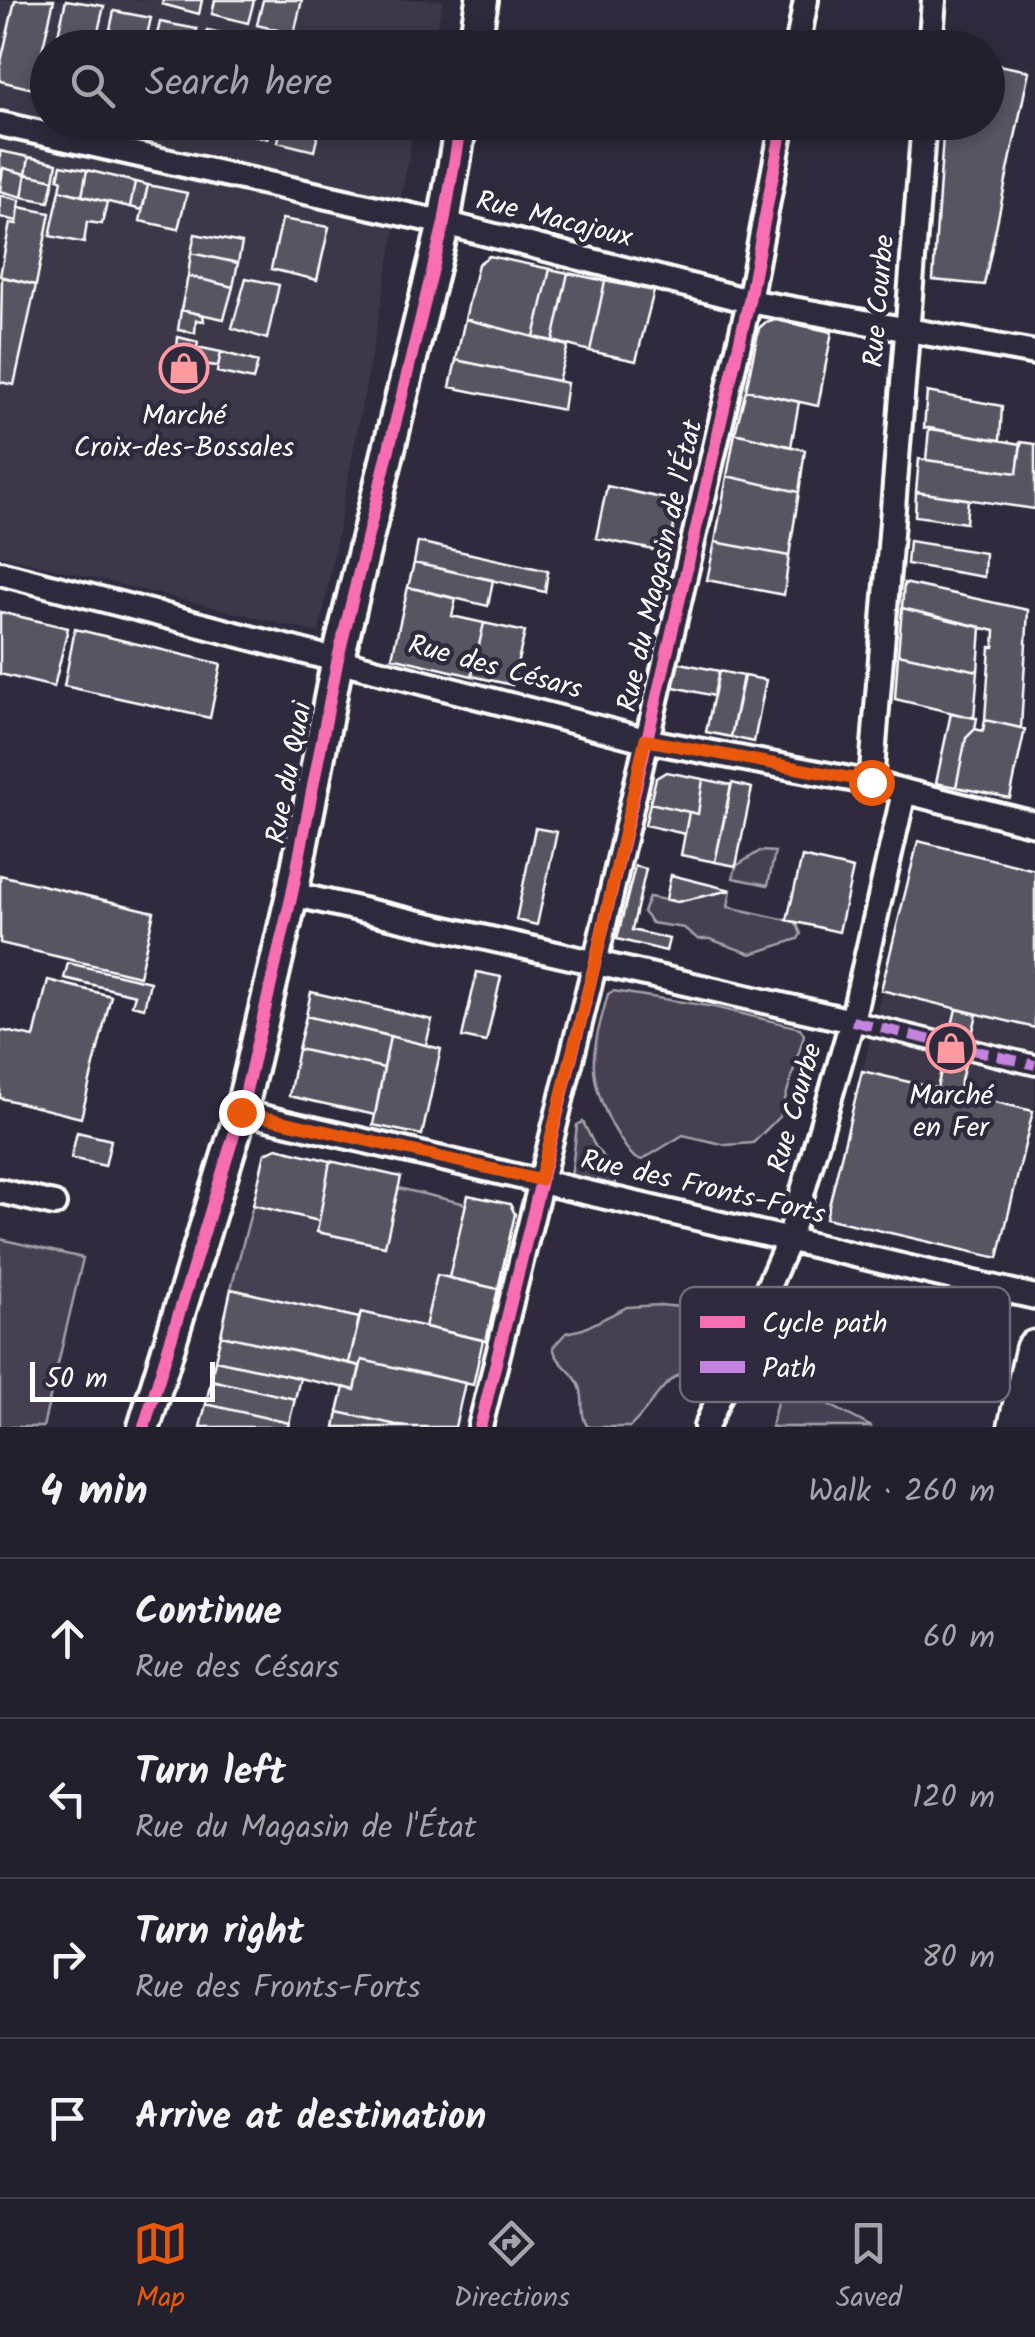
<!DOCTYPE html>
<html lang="en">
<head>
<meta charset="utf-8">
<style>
  :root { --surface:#23202e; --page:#2b2836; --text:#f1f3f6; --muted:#a3a3aa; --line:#403e4a; --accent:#ea580c }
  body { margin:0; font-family:Kalam,sans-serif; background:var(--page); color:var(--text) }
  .scale { position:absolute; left:30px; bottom:25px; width:185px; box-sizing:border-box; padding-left:10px; border:5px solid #fff; border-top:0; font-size:28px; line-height:35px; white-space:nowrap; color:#fff; -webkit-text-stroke:8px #2f2a3d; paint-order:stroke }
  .stop { position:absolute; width:30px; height:30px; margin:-22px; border:8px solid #ea580c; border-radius:50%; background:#fff }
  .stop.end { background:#ea580c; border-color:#fff; box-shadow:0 2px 10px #0008 }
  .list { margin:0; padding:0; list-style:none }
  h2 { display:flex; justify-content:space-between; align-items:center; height:130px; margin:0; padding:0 40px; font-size:42px }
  h2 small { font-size:32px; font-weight:400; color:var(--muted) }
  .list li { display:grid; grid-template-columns:65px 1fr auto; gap:30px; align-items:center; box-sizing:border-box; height:160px; padding:0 40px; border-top:2px solid var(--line) }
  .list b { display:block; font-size:38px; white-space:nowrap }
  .list p { margin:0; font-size:32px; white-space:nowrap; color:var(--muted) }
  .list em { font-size:32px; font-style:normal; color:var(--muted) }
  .icon { flex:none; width:55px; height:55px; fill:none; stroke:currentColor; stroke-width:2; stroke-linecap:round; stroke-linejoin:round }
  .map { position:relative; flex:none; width:1035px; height:1427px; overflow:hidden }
  .search { position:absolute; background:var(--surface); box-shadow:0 5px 15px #0003; left:30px; right:30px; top:30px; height:110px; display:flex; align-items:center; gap:25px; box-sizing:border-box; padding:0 35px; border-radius:55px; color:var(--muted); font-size:38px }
  .sheet { height:770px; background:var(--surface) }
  nav { display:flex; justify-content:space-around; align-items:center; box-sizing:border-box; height:140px; border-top:2px solid var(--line); background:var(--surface); font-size:28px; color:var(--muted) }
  nav a { display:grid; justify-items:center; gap:5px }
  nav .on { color:var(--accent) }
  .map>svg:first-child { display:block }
</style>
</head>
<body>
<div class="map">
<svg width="1035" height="1427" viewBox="0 0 1035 1427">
  <rect width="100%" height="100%" fill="#2f2a3d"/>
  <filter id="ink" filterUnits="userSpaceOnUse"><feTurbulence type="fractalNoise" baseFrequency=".01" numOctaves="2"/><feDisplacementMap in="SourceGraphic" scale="20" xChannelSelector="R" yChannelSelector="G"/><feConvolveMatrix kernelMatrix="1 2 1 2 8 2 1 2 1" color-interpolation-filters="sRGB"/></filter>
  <g filter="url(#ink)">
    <path fill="#3c3749" d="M0 0H443L432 47 48 48V122L415 123 319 633 0 555Z
      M918 841 1035 870V1103L998 1258 827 1218Z"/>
    <path fill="#464152" stroke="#a2a0a8" stroke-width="2.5" d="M760 851 775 852 768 885 733 878 736 866Z
      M731 890 728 907 796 922 801 934 798 939 751 954 710 939H698L684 928 652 923 643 912 649 897 677 902Z
      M613 991 714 1007 800 1028 804 1035 780 1116 753 1143 726 1145 683 1135 642 1160 635 1158C625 1149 619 1137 612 1125 584 1071 593 1050 608 994Z
      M583 1122 596 1148 615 1172V1184L609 1187 571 1178 577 1125Z
      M398 1188 466 1204 449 1278 437 1276 425 1327 361 1312 359 1318 231 1289 253 1205 319 1221 318 1232 384 1246Z
      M0 1239 83 1258 43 1427H0Z
      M660 1305 680 1307 728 1334 708 1372C665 1364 659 1401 630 1427H588C579 1415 585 1401 580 1387 574 1370 557 1365 553 1347L566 1333 583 1329 627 1307Z
      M785 1386H793L872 1427H771L780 1390Z"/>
    <path fill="#595564" stroke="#fff" stroke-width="2.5" d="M15 0H54L33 89 0 81V66Z
      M66 0 104 6 94 48H55Z
      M163 0H202L199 14 162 4Z
      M215 0H254L248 23 212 14Z
      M263 0H302L294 34 257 25Z
      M114 11 151 18 144 48H106Z
      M160 22 197 29 193 48H154Z
      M207 30 244 38 242 48H203Z
      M988 63 1029 71 984 285 933 280 944 122H988Z
      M233 122H272L268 139 232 130Z
      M282 122H321L314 151 278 142Z
      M0 151 29 157 26 174 3 168 0 180Z
      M29 157 57 163 54 180 26 174Z
      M61 165 87 170 82 196 60 190 62 180 58 178Z
      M3 168 26 174 22 197 0 191Z
      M87 170 135 182 130 207 82 196Z
      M26 174 54 180 49 202 22 197Z
      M135 182 148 185 142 210 130 207Z
      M148 185 187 193 178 229 140 221Z
      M60 190 107 202 102 224 87 222 84 243 50 236Z
      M0 195 20 200 17 221 0 217Z
      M19 207 50 213 36 285 0 276 10 223 17 224Z
      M282 219 329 227 317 280 271 269Z
      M195 234 242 243 238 263 191 253Z
      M191 253 238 263 233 287 188 276Z
      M489 256 550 269 534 337 465 319 478 264Z
      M550 269 568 273 553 341 534 337Z
      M568 273 605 281 590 351 553 341Z
      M188 276 233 287 224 319 181 310Z
      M2 277 36 285 14 385 0 382Z
      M246 278 279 285 267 339 232 328Z
      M605 281 654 291 636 361 590 351Z
      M181 310 203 315 204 321 196 320 195 333 178 330Z
      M465 319 568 346 558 381 456 360Z
      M776 320 832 332 818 406 746 390 759 328 766 322Z
      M178 337 198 342 197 347 221 352 218 366 176 361Z
      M221 352 258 362 253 380 217 372Z
      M456 360 567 383 563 410 450 387Z
      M746 390 799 402 791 447 735 433Z
      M927 392 1002 406 1000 440 924 428Z
      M929 428 1021 444 1017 473 926 460Z
      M735 433 805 450 799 492 727 476Z
      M1021 442 1035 444V509L916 492 919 459 1017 473Z
      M727 476 799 492 789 556 715 542Z
      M607 486 679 502 668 553 596 538Z
      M916 492 968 499 966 523 915 516Z
      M909 541 985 553 984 577 907 564Z
      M418 542 548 571 545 592 414 563Z
      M715 542 789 556 784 595 707 580Z
      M414 563 493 580 488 606 408 587Z
      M904 583 1028 610 1021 728 985 720 990 647H994L995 631 902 608Z
      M408 587 456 599 452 616 484 623 472 676 392 657Z
      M902 608 981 627 978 671 898 654Z
      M0 612 68 628 54 687 0 674Z
      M484 623 525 632 512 685 472 676Z
      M75 629 221 664 210 718 64 686Z
      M898 654 978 671 974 718 895 699Z
      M676 662 719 671 714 696 670 686Z
      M719 671 743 676 731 737 706 732Z
      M744 676 766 680 754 742 731 737Z
      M951 713 977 718 975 729 966 738 956 787 936 783Z
      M985 720 1025 729 1010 798 956 787 966 738 975 729 983 731Z
      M666 772 703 779 698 814 650 803 656 778Z
      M703 779 731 785 715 862 681 855 689 812 698 814Z
      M732 783 752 788 736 866 715 862Z
      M650 803 689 812 685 834 645 825Z
      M535 828 557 832 537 925 516 920Z
      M918 841 1035 870V1028L881 990Z
      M802 857 853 869 839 932 787 920Z
      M635 866 646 869 632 930 669 939 666 951 617 939Z
      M0 875 154 912 139 976 0 943Z
      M671 875 731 890 677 902 666 899Z
      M68 963 150 982 144 1008 132 1005 135 995 64 978Z
      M477 972 501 977 486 1042 462 1037Z
      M48 980 111 996 81 1118 0 1098V1030L34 1037Z
      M311 992 432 1020 426 1045 306 1016Z
      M956 1009 977 1014 958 1093 937 1088Z
      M306 1016 390 1036 384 1068 298 1049Z
      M390 1036 441 1049 422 1135 373 1125Z
      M298 1049 384 1068 375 1115 289 1096Z
      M862 1071 1033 1111 998 1258 826 1218Z
      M77 1132 111 1140 105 1166 71 1158Z
      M277 1148 330 1161 319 1221 253 1205 265 1153Z
      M330 1161 401 1177 385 1246 317 1232Z
      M468 1195 510 1204 515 1214 498 1289 449 1278Z
      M437 1275 498 1289 486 1341 425 1327Z
      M231 1289 359 1318 349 1363 221 1335Z
      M361 1312 483 1340 473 1385 362 1360 360 1366 349 1363Z
      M221 1335 360 1366 355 1390 215 1360Z
      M215 1360 300 1378 295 1399 211 1380Z
      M362 1360 465 1383 455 1427H406L338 1412 344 1387 355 1390Z
      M211 1380 295 1399 289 1423 206 1404Z
      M206 1404 289 1423 288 1427H200Z
      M338 1412 406 1427H335Z"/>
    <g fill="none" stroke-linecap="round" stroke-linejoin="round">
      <g stroke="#fff" stroke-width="25">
        <path id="pedestrian" d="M852 1021 1035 1065"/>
      </g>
      <g stroke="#fff" stroke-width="30">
        <path id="minor" d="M797 48 806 0
          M930 48 934 0
          M0 124 444 223 749 301 1035 353
          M0 573 645 740 871 783 1035 824
          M871 783 924 122
          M292 894 852 1021
          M241 1112 1035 1297
          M0 1191 54 1204
          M480 1427 595 963 749 301 783 122
          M706 1427 789 1239 852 1021 904 792"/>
      </g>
      <g stroke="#fff" stroke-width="38">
        <path id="tertiary" d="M474 48 482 0
          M144 1427 241 1112 292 894 338 658 444 223 461 122"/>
      </g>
      <g stroke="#fff" stroke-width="45">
        <path id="primary" d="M1018 1427 1035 1350"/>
      </g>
      <use href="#pedestrian" stroke="#2f2a3d" stroke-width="18"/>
      <use href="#minor" stroke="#2f2a3d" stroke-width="22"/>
      <use href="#tertiary" stroke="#2f2a3d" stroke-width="30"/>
      <use href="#primary" stroke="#2f2a3d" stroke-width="38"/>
      <path stroke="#c483df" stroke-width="10" stroke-dasharray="20 10" stroke-linecap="butt" d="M852 1021 1035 1065"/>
      <g stroke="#2f2a3d" stroke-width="19">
        <path id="cycleway" d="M144 1427 241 1112 292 894 338 658 444 223 461 122
          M480 1427 595 963 749 301 783 122"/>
      </g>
      <use href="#cycleway" stroke="#f96db3" stroke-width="12"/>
    </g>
  </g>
  <g fill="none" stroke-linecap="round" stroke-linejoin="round" filter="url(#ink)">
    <path stroke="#ea580c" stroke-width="12" d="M241 1112 540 1180 595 963 645 740 871 782"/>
  </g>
  <defs>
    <g id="shop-ring" transform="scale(2.5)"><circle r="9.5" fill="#2f2a3d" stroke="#ff9aa2" stroke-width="1.5"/><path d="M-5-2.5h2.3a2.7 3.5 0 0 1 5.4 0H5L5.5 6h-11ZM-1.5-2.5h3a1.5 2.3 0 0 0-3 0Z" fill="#ff9aa2"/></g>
  </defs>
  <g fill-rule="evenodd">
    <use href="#shop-ring" x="184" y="368"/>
    <use href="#shop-ring" x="951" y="1048"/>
  </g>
  <g text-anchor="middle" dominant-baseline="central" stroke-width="9" stroke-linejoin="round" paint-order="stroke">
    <g font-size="28" fill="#fff" stroke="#2f2a3d">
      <text transform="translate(554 220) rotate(14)">Rue Macajoux</text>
      <text transform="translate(880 301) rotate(-85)">Rue Courbe</text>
      <text transform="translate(661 566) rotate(-77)">Rue du Magasin de l'État</text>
      <text transform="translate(495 668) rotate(15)">Rue des Césars</text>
      <text transform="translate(290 773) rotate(-79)">Rue du Quai</text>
      <text transform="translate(796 1108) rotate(-74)">Rue Courbe</text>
      <text transform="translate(703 1188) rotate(13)">Rue des Fronts-Forts</text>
    </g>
    <g font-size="28" fill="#fff" stroke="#2f2a3d">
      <text x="184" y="416">Marché<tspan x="184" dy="32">Croix-des-Bossales</tspan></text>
      <text x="951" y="1096">Marché<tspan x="951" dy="32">en Fer</tspan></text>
    </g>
  </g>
  <rect x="680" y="1287" width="330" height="115" rx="15" fill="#2f2a3d" stroke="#6d6a77" stroke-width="2.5"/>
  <rect x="700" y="1316" width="45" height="12" fill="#f96db3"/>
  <rect x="700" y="1361" width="45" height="12" fill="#c483df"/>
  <g font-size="28" fill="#fff">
    <text x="762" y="1332">Cycle path</text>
    <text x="762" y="1377">Path</text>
  </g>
</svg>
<div class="scale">50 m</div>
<div class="stop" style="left:871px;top:782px"></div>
<div class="stop end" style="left:241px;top:1112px"></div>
<div class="search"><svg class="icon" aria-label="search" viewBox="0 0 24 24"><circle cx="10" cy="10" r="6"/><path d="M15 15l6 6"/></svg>Search here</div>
</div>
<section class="sheet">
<h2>4 min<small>Walk · 260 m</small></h2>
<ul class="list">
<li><svg class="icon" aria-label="ahead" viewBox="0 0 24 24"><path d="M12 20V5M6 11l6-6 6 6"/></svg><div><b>Continue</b><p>Rue des Césars</p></div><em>60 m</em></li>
<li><svg class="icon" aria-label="left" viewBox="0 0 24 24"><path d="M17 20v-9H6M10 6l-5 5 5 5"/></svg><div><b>Turn left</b><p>Rue du Magasin de l'État</p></div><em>120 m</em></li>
<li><svg class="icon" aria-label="right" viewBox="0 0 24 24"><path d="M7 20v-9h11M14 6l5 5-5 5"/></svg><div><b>Turn right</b><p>Rue des Fronts-Forts</p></div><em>80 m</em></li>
<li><svg class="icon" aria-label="arrive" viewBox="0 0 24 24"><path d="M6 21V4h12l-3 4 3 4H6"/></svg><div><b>Arrive at destination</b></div></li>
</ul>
</section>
<nav>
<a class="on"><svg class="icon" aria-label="map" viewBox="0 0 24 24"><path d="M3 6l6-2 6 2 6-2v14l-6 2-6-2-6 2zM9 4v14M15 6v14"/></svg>Map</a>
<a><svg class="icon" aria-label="directions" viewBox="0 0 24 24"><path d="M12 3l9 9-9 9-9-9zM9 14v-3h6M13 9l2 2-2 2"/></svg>Directions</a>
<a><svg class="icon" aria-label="saved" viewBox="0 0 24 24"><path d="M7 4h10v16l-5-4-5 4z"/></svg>Saved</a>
</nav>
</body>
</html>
